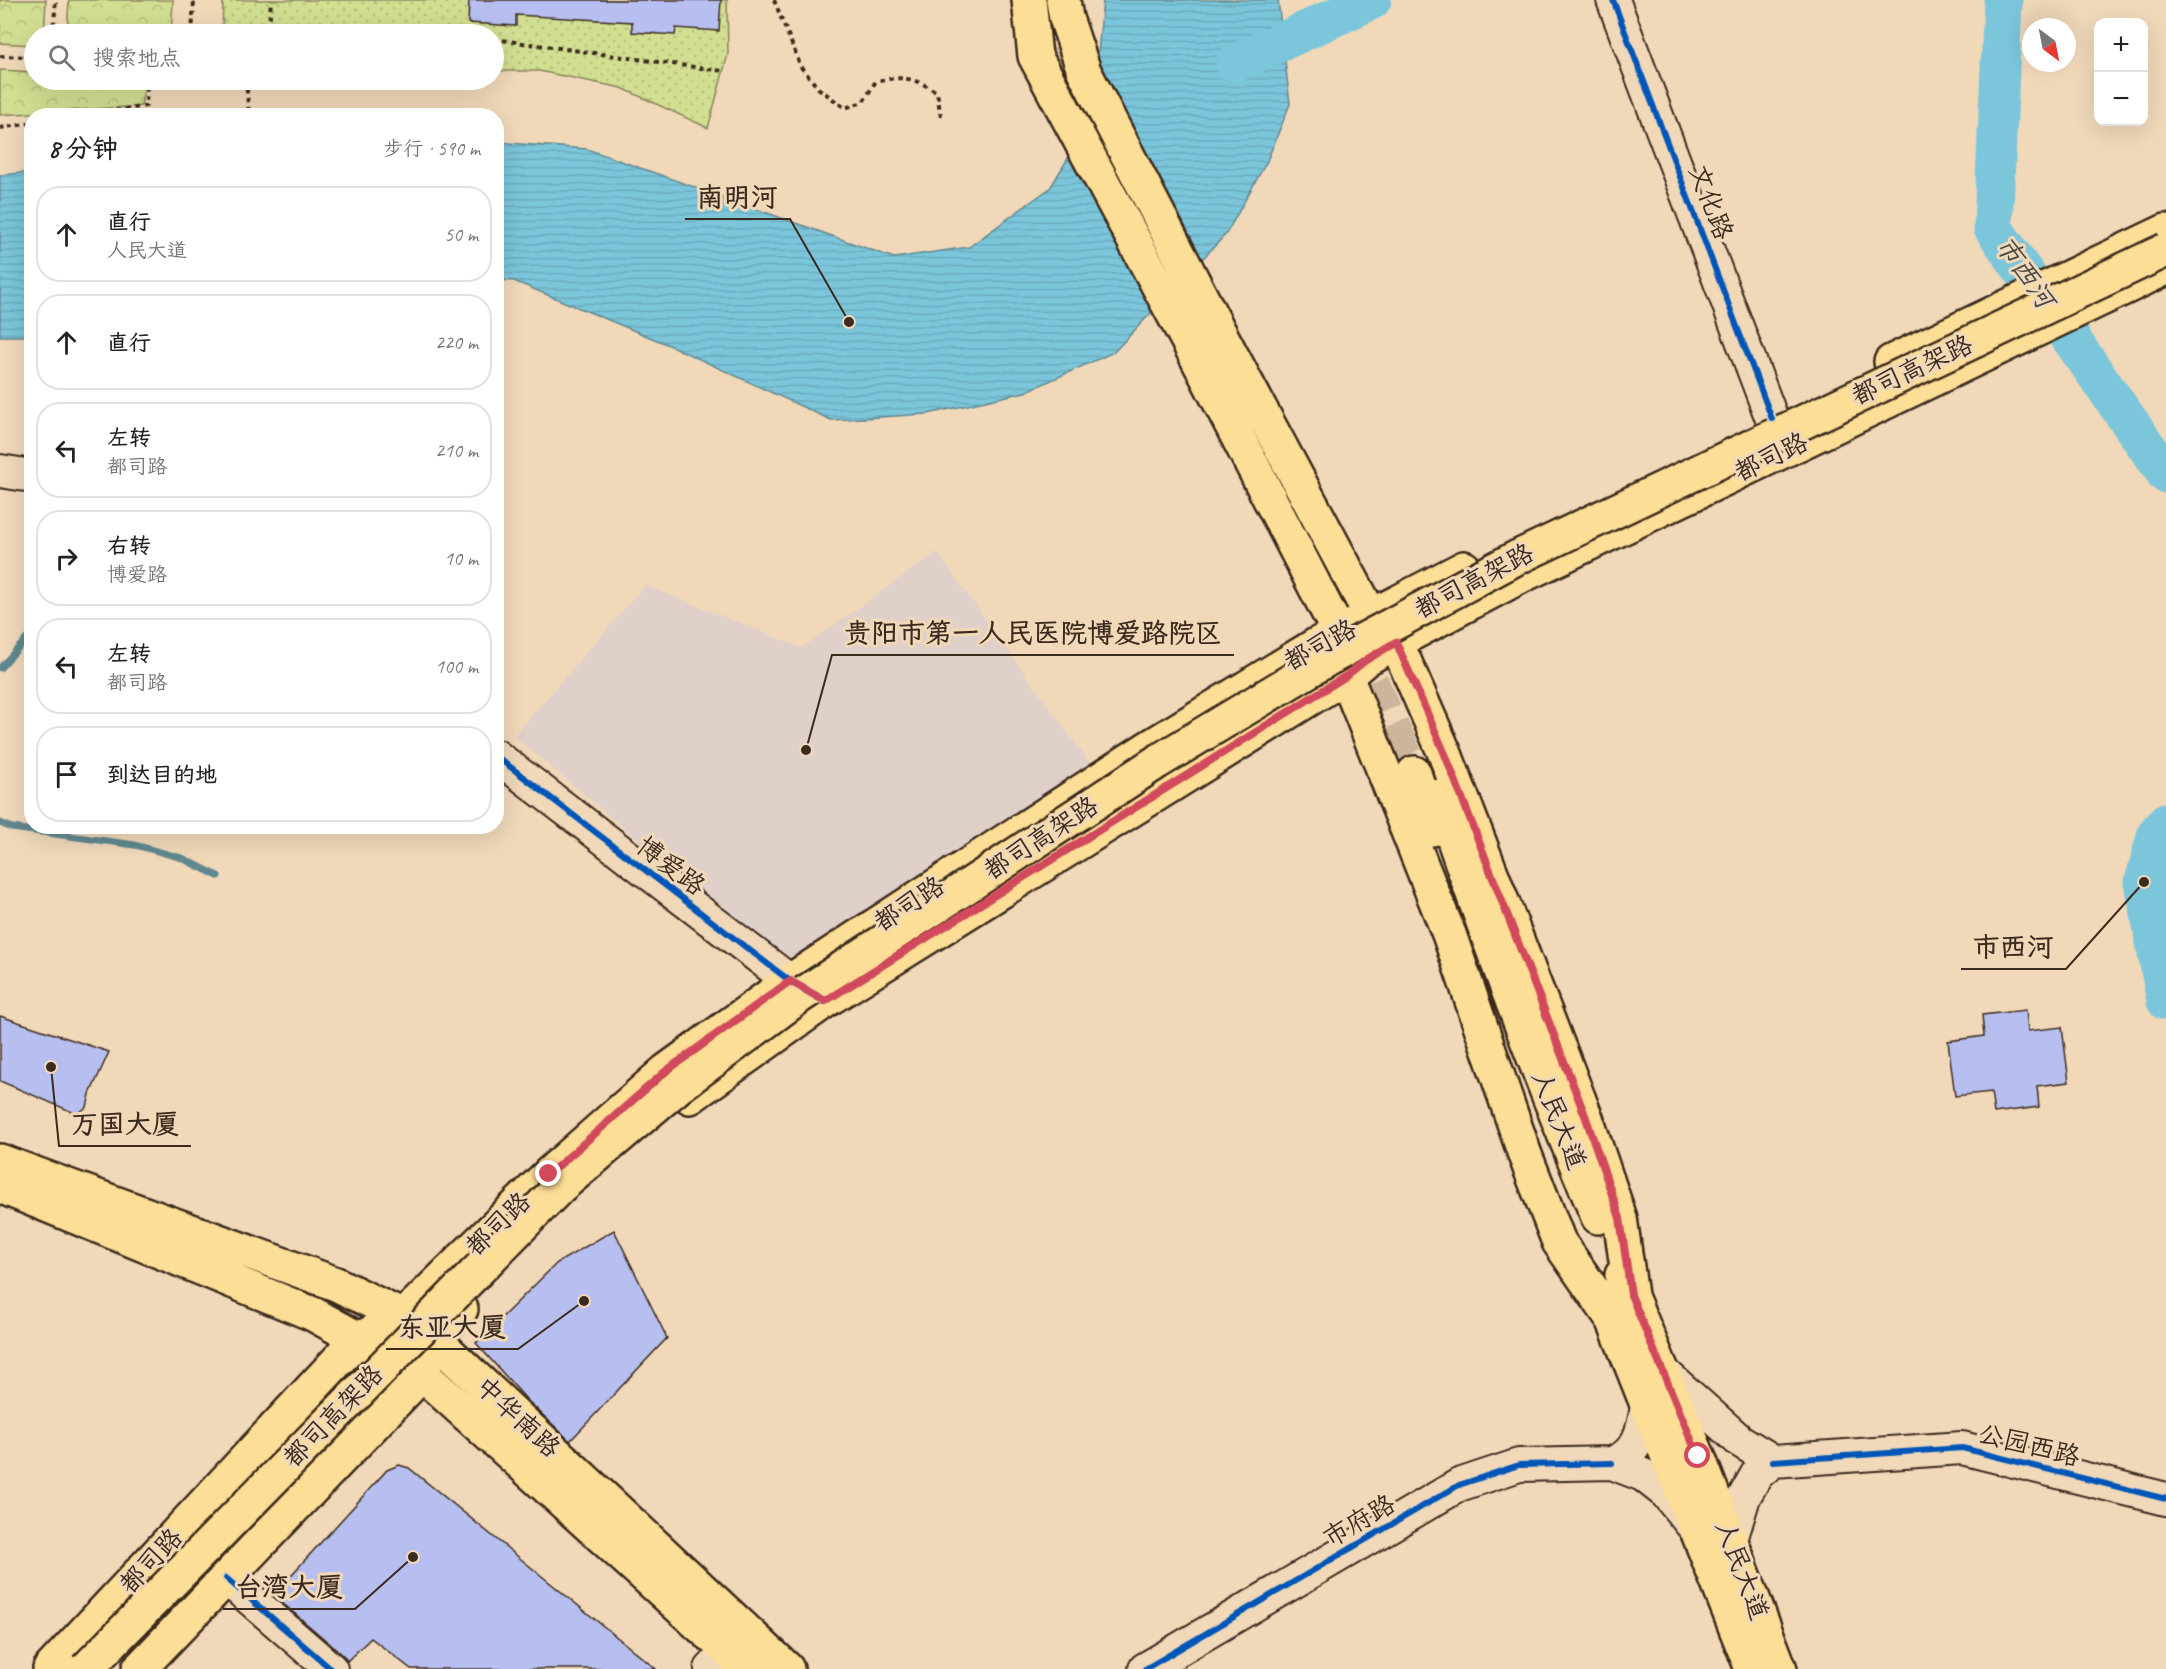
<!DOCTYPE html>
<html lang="zh">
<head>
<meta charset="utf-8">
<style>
  :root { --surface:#fff; --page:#f6f6f6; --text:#222; --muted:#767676; --line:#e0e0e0 }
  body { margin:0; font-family:Caveat,"LXGW WenKai TC",sans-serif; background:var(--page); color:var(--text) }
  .controls { position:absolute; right:18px; top:18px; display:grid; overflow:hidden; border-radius:12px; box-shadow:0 6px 24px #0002 }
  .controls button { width:54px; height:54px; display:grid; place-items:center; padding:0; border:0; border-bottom:2px solid var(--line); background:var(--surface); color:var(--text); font:30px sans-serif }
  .compass { position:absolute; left:2022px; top:18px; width:54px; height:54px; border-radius:50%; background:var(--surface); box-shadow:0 6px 24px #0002; rotate:148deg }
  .stop { position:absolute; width:18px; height:18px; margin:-14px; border:4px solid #d1495b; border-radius:50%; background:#fff }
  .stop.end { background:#d1495b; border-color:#fff; box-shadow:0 2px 6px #0008 }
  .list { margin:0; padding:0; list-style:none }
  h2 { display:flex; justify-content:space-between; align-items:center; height:78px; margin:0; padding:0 24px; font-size:26px }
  h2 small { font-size:20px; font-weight:400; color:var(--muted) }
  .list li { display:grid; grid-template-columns:39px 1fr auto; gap:18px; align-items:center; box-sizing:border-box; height:96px; margin:0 12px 12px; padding:0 12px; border:2px solid var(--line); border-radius:24px }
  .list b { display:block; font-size:22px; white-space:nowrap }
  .list p { margin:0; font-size:20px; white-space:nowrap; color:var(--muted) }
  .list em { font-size:20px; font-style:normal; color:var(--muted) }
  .icon { flex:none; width:33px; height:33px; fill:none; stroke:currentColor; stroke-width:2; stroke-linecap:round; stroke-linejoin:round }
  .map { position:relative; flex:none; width:2166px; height:1669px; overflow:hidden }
  .search { position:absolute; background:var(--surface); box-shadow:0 6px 24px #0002; left:24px; top:24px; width:480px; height:66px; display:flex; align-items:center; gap:15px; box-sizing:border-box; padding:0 21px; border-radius:33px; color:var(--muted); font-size:22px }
  .panel { position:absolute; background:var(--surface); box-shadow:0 6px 24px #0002; left:24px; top:108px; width:480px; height:726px; border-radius:24px }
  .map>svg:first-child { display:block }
</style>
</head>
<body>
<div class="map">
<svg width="2166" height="1669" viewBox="0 0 2166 1669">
  <defs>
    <pattern id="forest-crowns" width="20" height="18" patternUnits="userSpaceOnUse" patternTransform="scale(1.5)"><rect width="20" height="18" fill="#d2de91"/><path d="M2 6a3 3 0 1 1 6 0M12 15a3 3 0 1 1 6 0" fill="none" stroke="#b5bf7d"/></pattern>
    <pattern id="park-dots" width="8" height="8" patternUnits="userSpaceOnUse" patternTransform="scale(1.5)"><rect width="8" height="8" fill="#d2de91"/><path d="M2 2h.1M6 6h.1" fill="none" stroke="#b5bf7d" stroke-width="1.8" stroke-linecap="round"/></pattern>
    <pattern id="water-rules" width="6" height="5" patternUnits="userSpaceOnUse" patternTransform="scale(1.5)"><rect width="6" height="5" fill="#7bc6db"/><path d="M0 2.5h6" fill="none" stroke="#6baabc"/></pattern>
  </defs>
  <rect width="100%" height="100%" fill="#f0d8b9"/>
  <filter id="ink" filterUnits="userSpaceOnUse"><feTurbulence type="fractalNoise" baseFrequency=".0167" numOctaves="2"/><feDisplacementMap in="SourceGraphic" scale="12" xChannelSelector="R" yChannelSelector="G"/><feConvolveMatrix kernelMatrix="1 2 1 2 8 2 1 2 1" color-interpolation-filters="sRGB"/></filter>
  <g filter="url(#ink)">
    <path fill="#dfd0ca" d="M937 552 1091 765 788 965 514 736 645 585 802 648Z"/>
    <path fill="url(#forest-crowns)" stroke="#868458" stroke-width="1.5" d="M0 0H46L44 34H34V45L0 43Z
      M69 0H173L171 34H67Z
      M0 70 34 72V80H140L145 84 141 106 0 115Z"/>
    <path fill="url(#park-dots)" stroke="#868458" stroke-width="1.5" d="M223 0H727L728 54 708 128 622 88 539 71H494V34H222Z"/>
    <path fill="url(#water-rules)" stroke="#61888f" stroke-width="1.5" d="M1103 0H1278L1290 104 1267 161 1226 234 1114 352 1025 392 928 414 831 420 669 345 514 281 497 280 496 142 587 149 894 258 969 247 1050 188 1092 119Z
      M31 172V336H0V175Z"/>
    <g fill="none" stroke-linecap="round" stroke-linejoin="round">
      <path stroke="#61888f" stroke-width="7" d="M0 668 32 633
        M0 823 12 828 135 845 182 858 218 876"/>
      <path stroke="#7bc6db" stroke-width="39" d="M2003 0 1993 228 2166 474
        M1235 63 1372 0
        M2166 822 2157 833 2144 882 2166 1001"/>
    </g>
    <path fill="#b7bff0" stroke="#3b2a1e" stroke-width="1.5" d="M469 0H721L719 31 676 28 675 35 632 32V22L516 15V26L468 23Z
      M2026 1010 2028 1031 2062 1027 2069 1082 2037 1086 2039 1107 1994 1113 1991 1092 1955 1096 1948 1041 1984 1036 1982 1015Z
      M0 1016 109 1052 90 1094 87 1107 77 1114 0 1081Z
      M614 1230 667 1338 570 1441 527 1400 476 1343 557 1263Z
      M399 1465 409 1468 656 1669H411L371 1638 347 1661 343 1655 273 1595 387 1470Z"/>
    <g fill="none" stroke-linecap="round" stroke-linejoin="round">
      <path stroke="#ccb59a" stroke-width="33" stroke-dasharray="33 16" stroke-linecap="butt" d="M1043 0C1050 38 1059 78 1078 112
        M1351 637 1414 773"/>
      <g stroke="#3b2a1e" stroke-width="36">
        <path id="minor" d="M1613 0 1772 419
          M0 471 32 476
          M496 756 790 981 812 994
          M1663 1372 1740 1441 1773 1461 1757 1474 1744 1497 1731 1540
          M1647 1406C1643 1431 1638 1454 1612 1463L1643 1475 1666 1493 1692 1525
          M1773 1461 1962 1448 2166 1499
          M226 1578 331 1669
          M711 1669 728 1651
          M1145 1669 1459 1485 1519 1465 1612 1463"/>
      </g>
      <g stroke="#3b2a1e" stroke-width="38">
        <path id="major" d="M1029 0 1035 56 1196 356 1339 633 1346 676 1449 934 1525 1155 1559 1242 1612 1318
          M1063 0 1066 18 1084 71 1224 341 1371 616 1396 642 1445 754 1586 1118 1620 1218 1631 1295
          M1891 362 2166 231
          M1414 773 1432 829
          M1439 796C1487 939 1540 1078 1598 1217
          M690 1097 825 1001 1346 676 1366 659 1396 642 1523 575 2166 268
          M0 1161 336 1284 403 1317 433 1338 787 1669
          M0 1186 313 1314 422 1374 748 1669
          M1622 1275 1698 1456 1780 1669
          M1604 1296 1752 1669
          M50 1669 357 1340 403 1317 549 1174 666 1071 790 981 1148 748 1316 645 1464 568
          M139 1669 422 1374 433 1338 461 1309"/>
      </g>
      <path stroke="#3b2a1e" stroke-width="4" stroke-dasharray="4.5 4.5" stroke-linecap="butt" d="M774 0 801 67 818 88 845 108 863 102 876 81C903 76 913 77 937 92L941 118
        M269 27 271 0
        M53 34 56 0
        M192 34 194 0
        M265 34 269 27 365 28 439 34
        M494 39 723 71
        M0 56 34 57
        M246 80 249 116
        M80 116 146 106 147 80
        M0 128 32 123"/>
      <use href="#minor" stroke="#f0d8b9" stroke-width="32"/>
      <use href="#major" stroke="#fdde96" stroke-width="33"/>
      <g stroke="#3b2a1e" stroke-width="38" stroke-linecap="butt">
        <path id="major-bridge" d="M86 1669 560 1187 679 1086 800 996 1157 762 1326 660 1516 558 2166 250"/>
      </g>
      <use href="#major-bridge" stroke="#fdde96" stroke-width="33"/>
      <g stroke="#f0d8b9" stroke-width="10">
        <path id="cycleway" d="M1613 0 1772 419
          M496 756 790 981 825 1001
          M1773 1461 1962 1448 2166 1499
          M226 1578 331 1669
          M1145 1669 1459 1485 1519 1465 1612 1463"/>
      </g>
      <use href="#cycleway" stroke="#0057b8" stroke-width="6"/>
    </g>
  </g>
  <g fill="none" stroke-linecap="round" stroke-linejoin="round" filter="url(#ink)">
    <path stroke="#d1495b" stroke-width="8" d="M549 1174 666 1071 790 981 825 1001 1346 676 1366 660 1396 642 1445 754 1586 1118 1620 1218 1631 1295 1698 1456"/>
  </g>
  <g text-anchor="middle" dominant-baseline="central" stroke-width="6" stroke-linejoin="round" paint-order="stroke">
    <g font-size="26" fill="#3b2a1e" stroke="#f0d8b9">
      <text transform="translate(1711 202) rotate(69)">文化路</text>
      <text transform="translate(1912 370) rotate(-25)">都司高架路</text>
      <text transform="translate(1771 457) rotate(-26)">都司路</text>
      <text transform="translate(1474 581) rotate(-28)">都司高架路</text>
      <text transform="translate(1320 645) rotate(-29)">都司路</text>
      <text transform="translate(1041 838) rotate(-33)">都司高架路</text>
      <text transform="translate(671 866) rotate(37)">博爱路</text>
      <text transform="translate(909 904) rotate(-33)">都司路</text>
      <text transform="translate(1559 1120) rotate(68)">人民大道</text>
      <text transform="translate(498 1224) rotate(-44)">都司路</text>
      <text transform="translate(333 1416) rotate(-46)">都司高架路</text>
      <text transform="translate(518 1417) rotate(43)">中华南路</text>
      <text transform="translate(2029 1445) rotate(14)">公园西路</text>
      <text transform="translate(1359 1521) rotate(-30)">市府路</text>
      <text transform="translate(151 1561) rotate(-47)">都司路</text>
      <text transform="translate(1742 1570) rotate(69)">人民大道</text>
    </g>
    <g font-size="27" font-style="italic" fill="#484944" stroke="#f0d8b9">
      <text transform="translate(2025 272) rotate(55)">市西河</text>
    </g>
  </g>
  <path fill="none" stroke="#3b2a1e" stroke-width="2" d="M849 322L790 219H685M806 750L832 655H1234M2144 882L2066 969H1961M51 1067L59 1146H191M584 1301L518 1349H386M413 1557L355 1609H223"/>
  <g fill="#3b2a1e" stroke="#f0d8b9" stroke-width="2">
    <circle cx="849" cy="322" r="6"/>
    <circle cx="806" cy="750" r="6"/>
    <circle cx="2144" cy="882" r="6"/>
    <circle cx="51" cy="1067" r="6"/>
    <circle cx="584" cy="1301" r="6"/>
    <circle cx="413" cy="1557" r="6"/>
  </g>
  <g font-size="27" text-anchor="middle" font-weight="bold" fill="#3b2a1e" stroke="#f0d8b9" stroke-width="6" stroke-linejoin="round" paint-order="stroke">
    <text x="737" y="206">南明河</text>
    <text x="1033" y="642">贵阳市第一人民医院博爱路院区</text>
    <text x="2013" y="956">市西河</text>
    <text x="125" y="1133">万国大厦</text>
    <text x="452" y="1336">东亚大厦</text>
    <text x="289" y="1596">台湾大厦</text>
  </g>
</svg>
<div class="controls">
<button>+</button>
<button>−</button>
</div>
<svg class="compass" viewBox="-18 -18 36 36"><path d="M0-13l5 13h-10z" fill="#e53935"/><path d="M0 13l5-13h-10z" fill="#767676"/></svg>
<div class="stop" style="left:1698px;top:1456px"></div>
<div class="stop end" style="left:549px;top:1174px"></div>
<div class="search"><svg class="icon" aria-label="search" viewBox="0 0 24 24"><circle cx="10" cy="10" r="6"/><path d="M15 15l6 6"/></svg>搜索地点</div>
<section class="panel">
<h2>8 分钟<small>步行 · 590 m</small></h2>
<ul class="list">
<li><svg class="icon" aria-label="ahead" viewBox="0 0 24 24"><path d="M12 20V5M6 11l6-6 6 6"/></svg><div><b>直行</b><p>人民大道</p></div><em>50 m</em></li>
<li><svg class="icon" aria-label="ahead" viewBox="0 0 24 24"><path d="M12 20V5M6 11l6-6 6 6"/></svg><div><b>直行</b></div><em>220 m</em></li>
<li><svg class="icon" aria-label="left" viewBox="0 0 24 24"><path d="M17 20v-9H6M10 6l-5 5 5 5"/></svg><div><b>左转</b><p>都司路</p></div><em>210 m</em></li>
<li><svg class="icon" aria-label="right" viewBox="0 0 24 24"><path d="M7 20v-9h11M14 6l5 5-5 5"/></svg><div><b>右转</b><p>博爱路</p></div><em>10 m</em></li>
<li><svg class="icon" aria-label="left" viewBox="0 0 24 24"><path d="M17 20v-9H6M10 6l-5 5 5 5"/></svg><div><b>左转</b><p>都司路</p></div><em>100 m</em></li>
<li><svg class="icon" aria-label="arrive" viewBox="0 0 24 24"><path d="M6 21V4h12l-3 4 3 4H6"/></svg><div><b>到达目的地</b></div></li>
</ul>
</section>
</div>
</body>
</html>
